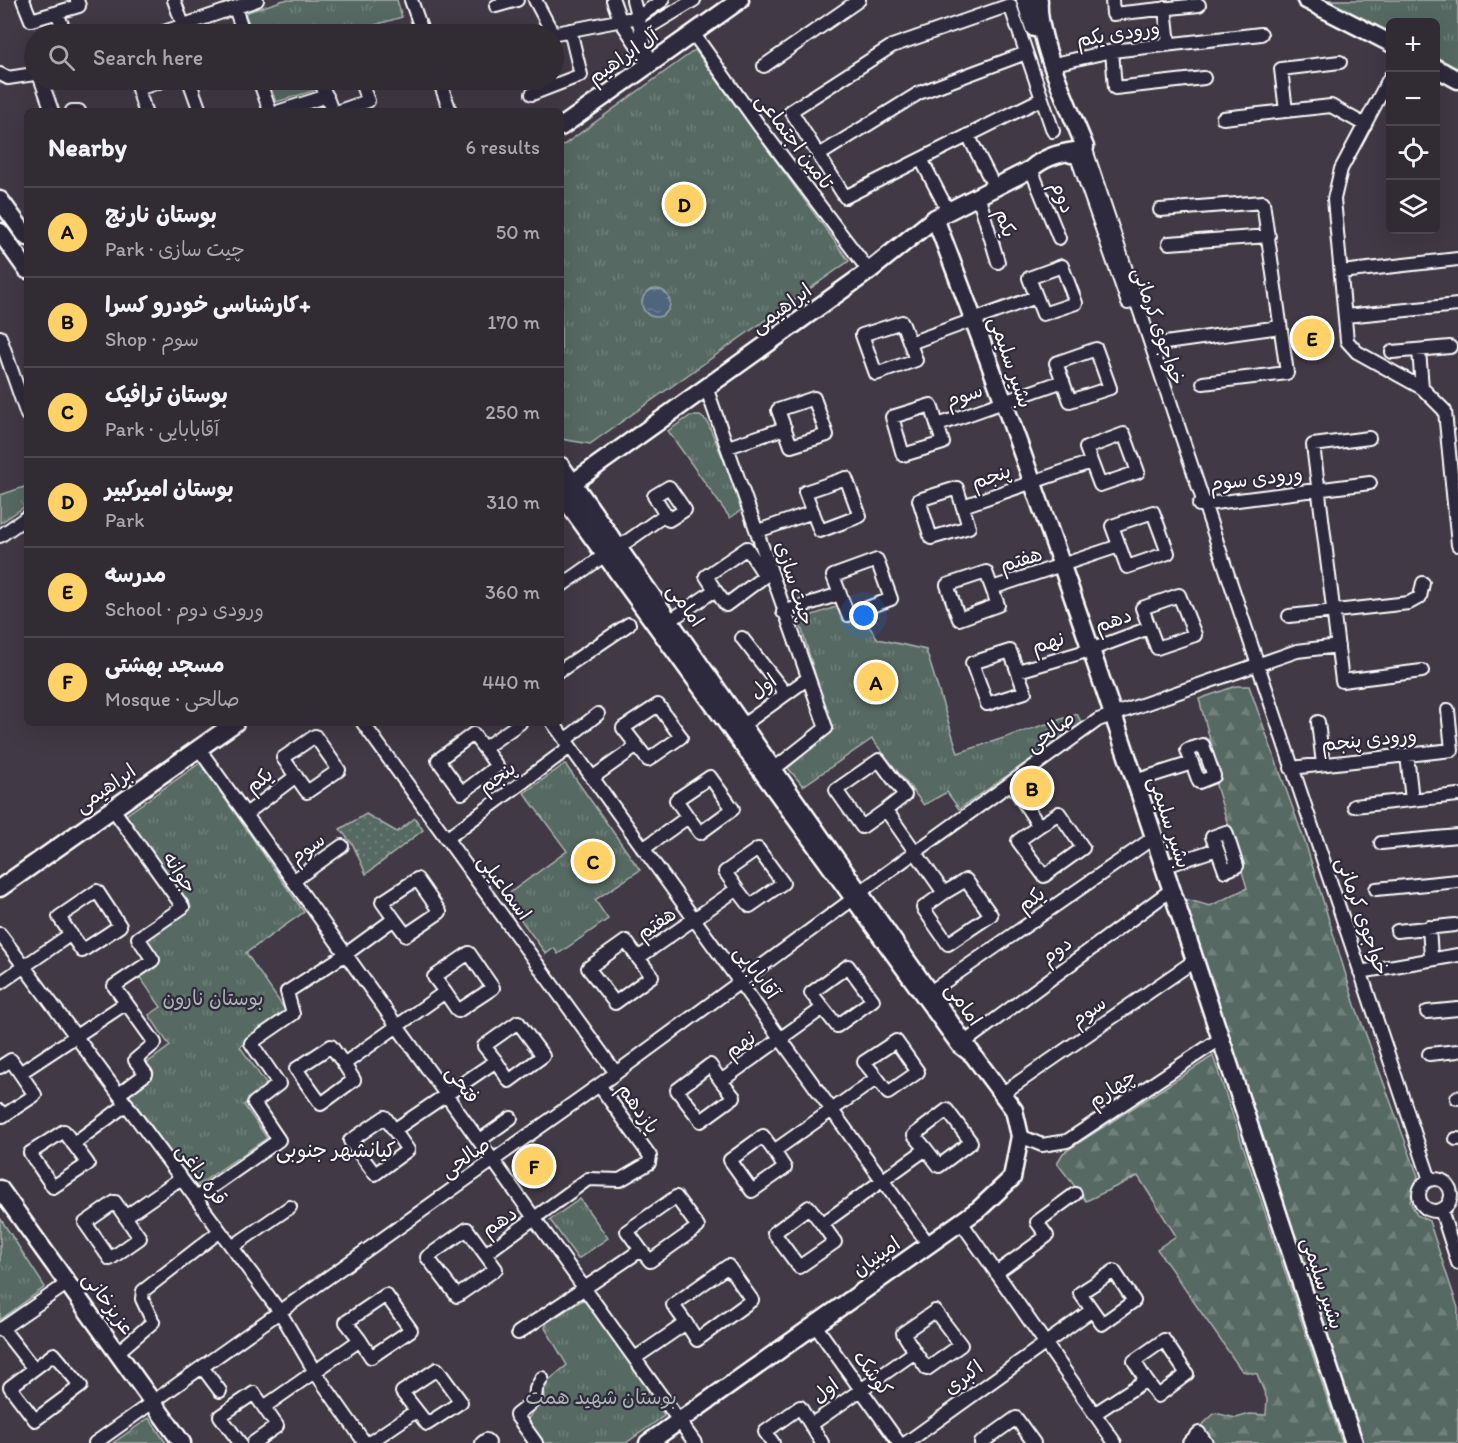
<!DOCTYPE html>
<html lang="en">
<head>
<meta charset="utf-8">
<style>
  :root { --surface:#312b34; --page:#3d3740; --text:#f1f3f6; --muted:#a8a7ac; --line:#4c474f; --accent:#ffd166 }
  body { margin:0; font-family:Itim,"Playpen Sans Arabic",sans-serif; background:var(--page); color:var(--text) }
  .controls { position:absolute; right:18px; top:18px; display:grid; overflow:hidden; border-radius:9px; box-shadow:0 6px 24px #0002 }
  .controls button { width:54px; height:54px; display:grid; place-items:center; padding:0; border:0; border-bottom:2px solid var(--line); background:var(--surface); color:var(--text); font:30px sans-serif }
  .you { position:absolute; left:864px; top:616px; width:21px; height:21px; margin:-15px; border:4px solid #fff; border-radius:50%; background:#1a73e8; box-shadow:0 0 0 9px #1a73e833 }
  .badge { display:grid; place-items:center; width:39px; height:39px; border-radius:50%; background:var(--accent); color:#111; font-size:20px; font-weight:700 }
  .pin { position:absolute; translate:-50% -50%; border:3px solid #fff; box-shadow:0 2px 6px #0006 }
  .list { margin:0; padding:0; list-style:none }
  h2 { display:flex; justify-content:space-between; align-items:center; height:78px; margin:0; padding:0 24px; font-size:26px }
  h2 small { font-size:20px; font-weight:400; color:var(--muted) }
  .list li { display:grid; grid-template-columns:39px 1fr auto; gap:18px; align-items:center; box-sizing:border-box; height:90px; padding:0 24px; border-top:2px solid var(--line) }
  .list b { display:block; font-size:22px; white-space:nowrap }
  .list p { margin:0; font-size:20px; white-space:nowrap; color:var(--muted) }
  .list em { font-size:20px; font-style:normal; color:var(--muted) }
  .icon { flex:none; width:33px; height:33px; fill:none; stroke:currentColor; stroke-width:2; stroke-linecap:round; stroke-linejoin:round }
  .map { position:relative; flex:none; width:1458px; height:1443px; overflow:hidden }
  .search { position:absolute; background:var(--surface); box-shadow:0 6px 24px #0002; left:24px; top:24px; width:540px; height:66px; display:flex; align-items:center; gap:15px; box-sizing:border-box; padding:0 21px; border-radius:33px; color:var(--muted); font-size:22px }
  .panel { position:absolute; background:var(--surface); box-shadow:0 6px 24px #0002; left:24px; top:108px; width:540px; height:618px; border-radius:9px }
  .map>svg:first-child { display:block }
</style>
</head>
<body>
<div class="map">
<svg width="1458" height="1443" viewBox="0 0 1458 1443">
  <defs>
    <pattern id="grass-dots" width="8" height="8" patternUnits="userSpaceOnUse" patternTransform="scale(1.5)"><rect width="8" height="8" fill="#576962"/><path d="M2 2h.1M6 6h.1" fill="none" stroke="#70807a" stroke-width="1.8" stroke-linecap="round"/></pattern>
    <pattern id="forest-firs" width="22" height="20" patternUnits="userSpaceOnUse" patternTransform="scale(1.5)"><rect width="22" height="20" fill="#576962"/><path d="M5 1l3.5 6h-7zM16 11l3.5 6h-7z" fill="#70807a"/></pattern>
    <pattern id="park-tufts" width="24" height="20" patternUnits="userSpaceOnUse" patternTransform="scale(1.5)"><rect width="24" height="20" fill="#576962"/><path d="M3 7l-1-3M5 7V3M7 7l1-3M15 17l-1-3M17 17v-4M19 17l1-3" fill="none" stroke="#70807a"/></pattern>
    <pattern id="water-ripples" width="26" height="14" patternUnits="userSpaceOnUse" patternTransform="scale(1.5)"><rect width="26" height="14" fill="#50657b"/><path d="M2 4q2-2 4 0t4 0M15 11q2-2 4 0t4 0" fill="none" stroke="#6a7c8f"/></pattern>
  </defs>
  <rect width="100%" height="100%" fill="#413945"/>
  <filter id="ink" filterUnits="userSpaceOnUse"><feTurbulence type="fractalNoise" baseFrequency=".0167" numOctaves="2"/><feDisplacementMap in="SourceGraphic" scale="12" xChannelSelector="R" yChannelSelector="G"/><feConvolveMatrix kernelMatrix="1 2 1 2 8 2 1 2 1" color-interpolation-filters="sRGB"/></filter>
  <g filter="url(#ink)">
    <path fill="url(#grass-dots)" stroke="#abb4b0" stroke-width="1.5" d="M366 814 397 832 415 818 423 830 366 874 353 845 340 829Z"/>
    <path fill="url(#forest-firs)" stroke="#abb4b0" stroke-width="1.5" d="M1236 686H1249L1306 845 1355 1005 1418 1176 1410 1202 1417 1215 1429 1221 1458 1308V1443H1362L1182 898 1210 906 1247 888 1215 782 1221 780 1199 699Z
      M1213 1056 1342 1443H1210L1201 1426 1215 1413 1236 1418 1250 1414 1266 1415 1267 1399 1257 1374 1242 1371 1157 1249 1176 1236 1138 1176 1086 1201 1057 1163 1063 1153Z"/>
    <path fill="url(#park-tufts)" stroke="#abb4b0" stroke-width="1.5" d="M284 0H397L402 17 345 34H253L245 13Z
      M1316 0H1458V76L1436 64V22H1390V40Z
      M695 50 849 261 590 444 561 439V147Z
      M268 80H313L316 90 276 102Z
      M690 416H700L707 421 744 508 730 518 668 431Z
      M27 486V505L0 523V495Z
      M841 605 861 615 878 639 926 650 958 753 1077 714 1082 724 959 809 947 792 924 805 872 739 803 786 788 768 832 731 799 620Z
      M200 763 304 912 246 953 288 1014 240 1047 269 1088 244 1105 267 1138 195 1187 127 1092 154 1073 147 1063 170 1046 149 1015 161 1007 139 976 159 963 144 941 188 911 123 817Z
      M565 764 640 870 595 900 608 919 558 954 554 948 546 954 504 897 567 851 524 793Z
      M580 1199 608 1238 578 1259 550 1220Z
      M0 1218 45 1287 0 1320Z
      M586 1298 653 1390 664 1416 626 1443H539L525 1422 544 1399 543 1385 567 1365 545 1328 547 1322Z
      M149 1418 166 1443H113Z"/>
    <path fill="url(#water-ripples)" stroke="#96a3b0" stroke-width="1.5" d="M642 303a14 14 0 1 1 28 0a14 14 0 1 1-28 0Z"/>
    <g fill="none" stroke-linecap="round" stroke-linejoin="round">
      <g stroke="#fff" stroke-width="16">
        <path id="minor" d="M23 0 31 20 79 6 77 0
          M174 0 183 25
          M411 0 423 34
          M535 0 553 34
          M613 0 620 20 649 63
          M633 0 647 53
          M1112 0 1113 14 1199 5
          M496 6 517 0
          M235 8 244 34
          M1165 8 1169 44
          M57 13 66 34
          M641 32 694 0
          M693 33 760 127 869 271
          M158 34 257 0
          M551 34 638 17 663 0
          M1112 51 1115 88 1204 78
          M1054 64 1112 51 1261 34
          M764 66 859 0
          M0 74 8 78 34 74
          M1390 77 1341 169 1334 199 1347 341 1357 352 1422 388 1445 411 1458 545
          M41 80 52 111
          M189 80 200 111
          M259 80 270 111
          M320 80 332 111
          M439 80 450 111
          M532 94 581 75 570 30
          M1041 99 845 197 791 111 892 46 1010 5 1053 131
          M72 111H79
          M145 111 138 89 165 80
          M280 111 327 96
          M339 111 368 101 360 80
          M1286 111 1281 69 1340 62
          M1223 118 1331 106 1365 125
          M968 135 994 186
          M1085 147 1430 1180
          M1075 151 1128 303
          M819 155 919 93 1026 53
          M921 159 948 211
          M1031 169 1059 238
          M978 195 998 262
          M1160 210 1263 202 1287 373 1203 383
          M1169 243 1269 236
          M1062 266 1076 303 1043 314 1029 278Z
          M1341 272 1458 259
          M1345 316 1458 305
          M902 322 916 360 876 374 862 335Z
          M0 337 27 415
          M910 343 1036 297
          M1151 345 1280 327
          M1096 349 1110 388 1070 401 1056 363Z
          M1419 350 1422 388
          M1392 352 1450 347
          M706 387 826 728 774 769
          M814 398 827 435 791 446 778 410Z
          M931 405 943 443 903 455 892 417Z
          M938 425 1063 381
          M1124 434 1138 472 1100 485 1086 448Z
          M1369 438 1313 445 1342 681 1422 671
          M728 447 785 428
          M846 478 860 516 820 531 805 492Z
          M669 487 685 510 669 520 654 496Z
          M957 488 969 527 931 538 919 500Z
          M1199 505 1370 483
          M963 506 1091 462
          M1153 512 1168 553 1127 567 1112 526Z
          M758 531 813 512
          M0 536 27 517
          M619 547 666 514
          M877 560 891 599 848 615 833 576Z
          M986 572 998 605 959 619 947 585Z
          M561 586 605 555
          M992 588 1119 546
          M1179 595 1195 635 1157 648 1142 608Z
          M783 612 840 594
          M1289 616 1409 603 1420 597 1423 583
          M671 620 715 590 706 576 747 548 765 576 726 605 715 590
          M742 638 785 693
          M1010 651 1025 692 987 704 972 663Z
          M561 670 629 624
          M1018 671 1090 650 1149 628
          M1318 722 1323 764
          M363 723 616 1073
          M553 723 929 1245
          M743 725 807 679
          M473 734 497 766 462 793 438 760Z
          M315 736 339 770 307 792 283 758Z
          M565 740 598 714
          M484 748 520 723
          M199 749 695 1443
          M1407 755 1412 800
          M1291 768 1452 750 1448 710
          M592 778 637 746 623 728 658 705 681 737 648 760 637 746
          M1135 781 1192 763 1187 750 1203 745 1214 776 1199 782 1192 763
          M1011 783 1039 826 1059 813 1083 848 1044 876 1018 841 1039 826
          M1354 806 1458 795
          M113 809 183 907 138 938 153 960 114 986 155 1043 135 1060 146 1074 119 1094
          M886 810 905 795 879 760 836 790 862 827 886 810 944 893 923 908 948 944 991 915 966 880 944 893
          M246 814 296 776
          M446 839 570 747
          M1381 843 1458 836
          M643 849 688 817 676 800 710 777 733 809 700 833 688 817
          M1163 867 1217 849 1212 837 1226 832 1237 866 1225 871 1217 849
          M293 881 342 846
          M1376 889 1458 881
          M97 891 120 926 82 951 59 917Z
          M860 892 1098 720 1297 651 1338 646
          M1429 927 1431 957
          M1397 931 1455 925
          M0 934 280 1312 315 1372 365 1443
          M638 958 652 976 615 1003 588 968 626 941 638 958 737 889 725 872 758 849 783 883 750 906 737 889
          M1360 972 1458 955
          M0 983 71 934
          M930 992 1153 838
          M1427 1012 1458 1009
          M965 1042 1171 890
          M1429 1054 1458 1051
          M344 1064 354 1080 321 1104 296 1069 331 1046 344 1064 445 992 434 977 469 953 493 988 458 1011 445 992
          M0 1067 11 1060 35 1095 3 1116 0 1111
          M20 1073 126 1003
          M721 1081 734 1097 701 1121 677 1090 710 1065 721 1081 823 1008 811 993 848 966 873 1000 837 1026 823 1008
          M1003 1093 1194 961
          M1457 1098 1458 1097
          M394 1130 408 1150 375 1174 350 1141 385 1117 394 1130 496 1061 484 1046 518 1022 543 1056 509 1081 496 1061
          M64 1131 88 1164 53 1187 30 1153Z
          M1020 1136 1042 1145 1067 1141 1220 1039
          M1456 1139H1458
          M479 1141 511 1118
          M73 1144 127 1104
          M774 1151 785 1168 752 1191 730 1160 763 1136 774 1151 877 1078 864 1062 896 1041 918 1072 888 1093 877 1078
          M1419 1195a16 16 0 1 1 32 0a16 16 0 1 1-32 0Z
          M196 1198 279 1140 254 1103 279 1084 251 1043 293 1014 287 992 346 954 394 919 382 902 417 879 440 912 406 935 394 919
          M115 1202 140 1238 110 1259 85 1223Z
          M1441 1210 1458 1263
          M125 1217 181 1178
          M961 1222 1115 1443
          M822 1224 835 1242 799 1267 774 1233 809 1207 822 1224 926 1149 914 1135 947 1110 971 1142 939 1166 926 1149
          M232 1247 290 1207
          M485 1254 496 1269 457 1296 427 1257 467 1229 485 1254 588 1179 620 1180 649 1163 650 1156 599 1085
          M1114 1271 1134 1301 1102 1324 1080 1293Z
          M996 1273 1047 1236 1037 1222 1075 1194
          M815 1325 899 1443
          M2 1328 34 1369
          M0 1330 68 1283
          M518 1333 641 1250 627 1231 676 1197 698 1227 650 1261 641 1250
          M118 1352 153 1322 142 1299 143 1291 220 1231
          M54 1354 81 1386 35 1420 10 1387Z
          M635 1358 686 1323 673 1305 728 1266 752 1300 697 1340 686 1323
          M202 1367 220 1391
          M437 1369 461 1402 427 1424 402 1392Z
          M264 1407 360 1340 346 1322 386 1295 411 1330 371 1357 360 1340
          M1094 1414 1146 1380 1134 1361 1164 1340 1187 1374 1158 1396 1146 1380
          M812 1424 915 1352 903 1333 935 1311 961 1345 927 1369 915 1352
          M95 1443 616 1073 853 899
          M240 1443 220 1416 254 1393 277 1426 253 1443
          M369 1443 416 1411
          M482 1443 486 1440 489 1443
          M536 1443 516 1415 535 1400 536 1389 542 1378
          M773 1443 765 1432 800 1407 822 1443
          M906 1443 1092 1310
          M981 1443 1016 1418 1034 1443
          M1189 1443 1199 1433 1206 1443"/>
      </g>
      <g stroke="#fff" stroke-width="21">
        <path id="secondary" d="M1025 0 1034 28
          M1039 0C1036 39 1070 109 1085 147L1071 154
          M1306 0 1390 43
          M1436 68 1458 80
          M561 127 740 0
          M0 200 27 237
          M935 218C1090 621 1217 1034 1354 1443
          M0 232 27 270
          M561 466 973 1055 960 1045 561 494
          M564 489 869 271 935 218 1031 169C1043 158 1059 153 1075 151
          M0 888 235 723
          M0 1189 182 1443
          M648 1443 979 1209 1012 1178 1020 1136 1014 1110 973 1055"/>
      </g>
      <use href="#minor" stroke="#2f2a3d" stroke-width="12"/>
      <use href="#secondary" stroke="#2f2a3d" stroke-width="16"/>
    </g>
  </g>
  <g text-anchor="middle" dominant-baseline="central" stroke-width="4.5" stroke-linejoin="round" paint-order="stroke">
    <g font-size="20" fill="#fff" stroke="#2f2a3d">
      <text transform="translate(1118 33) rotate(-9)">ورودی یکم</text>
      <text transform="translate(623 56) rotate(-35)">آل ابراهیم</text>
      <text transform="translate(795 141) rotate(53)">تامین اجتماعی</text>
      <text transform="translate(1063 197) rotate(68)">دوم</text>
      <text transform="translate(1006 223) rotate(73)">یکم</text>
      <text transform="translate(781 308) rotate(-36)">ابراهیمی</text>
      <text transform="translate(1159 326) rotate(71)">خواجوی کرمانی</text>
      <text transform="translate(1011 362) rotate(71)">بشیر سلیمی</text>
      <text transform="translate(964 395) rotate(-19)">سوم</text>
      <text transform="translate(991 476) rotate(-19)">پنجم</text>
      <text transform="translate(1256 478) rotate(-7)">ورودی سوم</text>
      <text transform="translate(1021 559) rotate(-17)">هفتم</text>
      <text transform="translate(795 583) rotate(72)">چیت سازی</text>
      <text transform="translate(686 605) rotate(55)">امامی</text>
      <text transform="translate(1113 620) rotate(-20)">دهم</text>
      <text transform="translate(1048 642) rotate(-16)">نهم</text>
      <text transform="translate(763 686) rotate(-36)">اول</text>
      <text transform="translate(1050 731) rotate(-36)">صالحی</text>
      <text transform="translate(1369 739) rotate(-6)">ورودی پنجم</text>
      <text transform="translate(497 777) rotate(-36)">پنجم</text>
      <text transform="translate(259 780) rotate(-37)">یکم</text>
      <text transform="translate(105 788) rotate(-35)">ابراهیمی</text>
      <text transform="translate(1170 822) rotate(72)">بشیر سلیمی</text>
      <text transform="translate(307 848) rotate(-36)">سوم</text>
      <text transform="translate(180 872) rotate(57)">جوانه</text>
      <text transform="translate(505 887) rotate(54)">اسماعیلی</text>
      <text transform="translate(1031 899) rotate(-35)">یکم</text>
      <text transform="translate(1363 916) rotate(71)">خواجوی کرمانی</text>
      <text transform="translate(656 923) rotate(-34)">هفتم</text>
      <text transform="translate(1056 950) rotate(-36)">دوم</text>
      <text transform="translate(757 972) rotate(54)">آقابابایی</text>
      <text transform="translate(964 1004) rotate(55)">امامی</text>
      <text transform="translate(1088 1011) rotate(-35)">سوم</text>
      <text transform="translate(740 1044) rotate(-35)">نهم</text>
      <text transform="translate(463 1084) rotate(54)">فتحی</text>
      <text transform="translate(1112 1088) rotate(-34)">چهارم</text>
      <text transform="translate(639 1108) rotate(55)">یازدهم</text>
      <text transform="translate(465 1157) rotate(-35)">صالحی</text>
      <text transform="translate(202 1174) rotate(54)">قره داغی</text>
      <text transform="translate(499 1221) rotate(-34)">دهم</text>
      <text transform="translate(876 1256) rotate(-35)">امینیان</text>
      <text transform="translate(1323 1283) rotate(72)">بشیر سلیمی</text>
      <text transform="translate(109 1303) rotate(54)">عزیزخانی</text>
      <text transform="translate(873 1373) rotate(54)">کوشک</text>
      <text transform="translate(963 1377) rotate(-36)">اکبری</text>
      <text transform="translate(825 1390) rotate(-37)">اول</text>
    </g>
    <g font-size="20" fill="#abb4b0" stroke="#2f2a3d">
      <text x="213" y="998">بوستان نارون</text>
      <text x="601" y="1397">بوستان شهید همت</text>
    </g>
    <g font-size="21" fill="#fff" stroke="#2f2a3d">
      <text x="336" y="1149">کیانشهر جنوبی</text>
    </g>
  </g>
</svg>
<div class="controls">
<button>+</button>
<button>−</button>
<button><svg class="icon" aria-label="locate" viewBox="0 0 24 24"><circle cx="12" cy="12" r="6"/><path d="M12 2v4M12 18v4M2 12h4M18 12h4"/></svg></button>
<button><svg class="icon" aria-label="layers" viewBox="0 0 24 24"><path d="M12 4l9 5-9 5-9-5zM3 14l9 5 9-5"/></svg></button>
</div>
<div class="you"></div>
<div class="pin badge" style="left:876px;top:682px">A</div>
<div class="pin badge" style="left:1032px;top:788px">B</div>
<div class="pin badge" style="left:593px;top:861px">C</div>
<div class="pin badge" style="left:684px;top:204px">D</div>
<div class="pin badge" style="left:1312px;top:338px">E</div>
<div class="pin badge" style="left:534px;top:1166px">F</div>
<div class="search"><svg class="icon" aria-label="search" viewBox="0 0 24 24"><circle cx="10" cy="10" r="6"/><path d="M15 15l6 6"/></svg>Search here</div>
<section class="panel">
<h2>Nearby<small>6 results</small></h2>
<ul class="list">
<li><span class="badge">A</span><div><b>بوستان نارنج</b><p>Park · چیت سازی</p></div><em>50 m</em></li>
<li><span class="badge">B</span><div><b>کارشناسی خودرو کسرا+</b><p>Shop · سوم</p></div><em>170 m</em></li>
<li><span class="badge">C</span><div><b>بوستان ترافیک</b><p>Park · آقابابایی</p></div><em>250 m</em></li>
<li><span class="badge">D</span><div><b>بوستان امیرکبیر</b><p>Park</p></div><em>310 m</em></li>
<li><span class="badge">E</span><div><b>مدرسه</b><p>School · ورودی دوم</p></div><em>360 m</em></li>
<li><span class="badge">F</span><div><b>مسجد بهشتی</b><p>Mosque · صالحی</p></div><em>440 m</em></li>
</ul>
</section>
</div>
</body>
</html>
